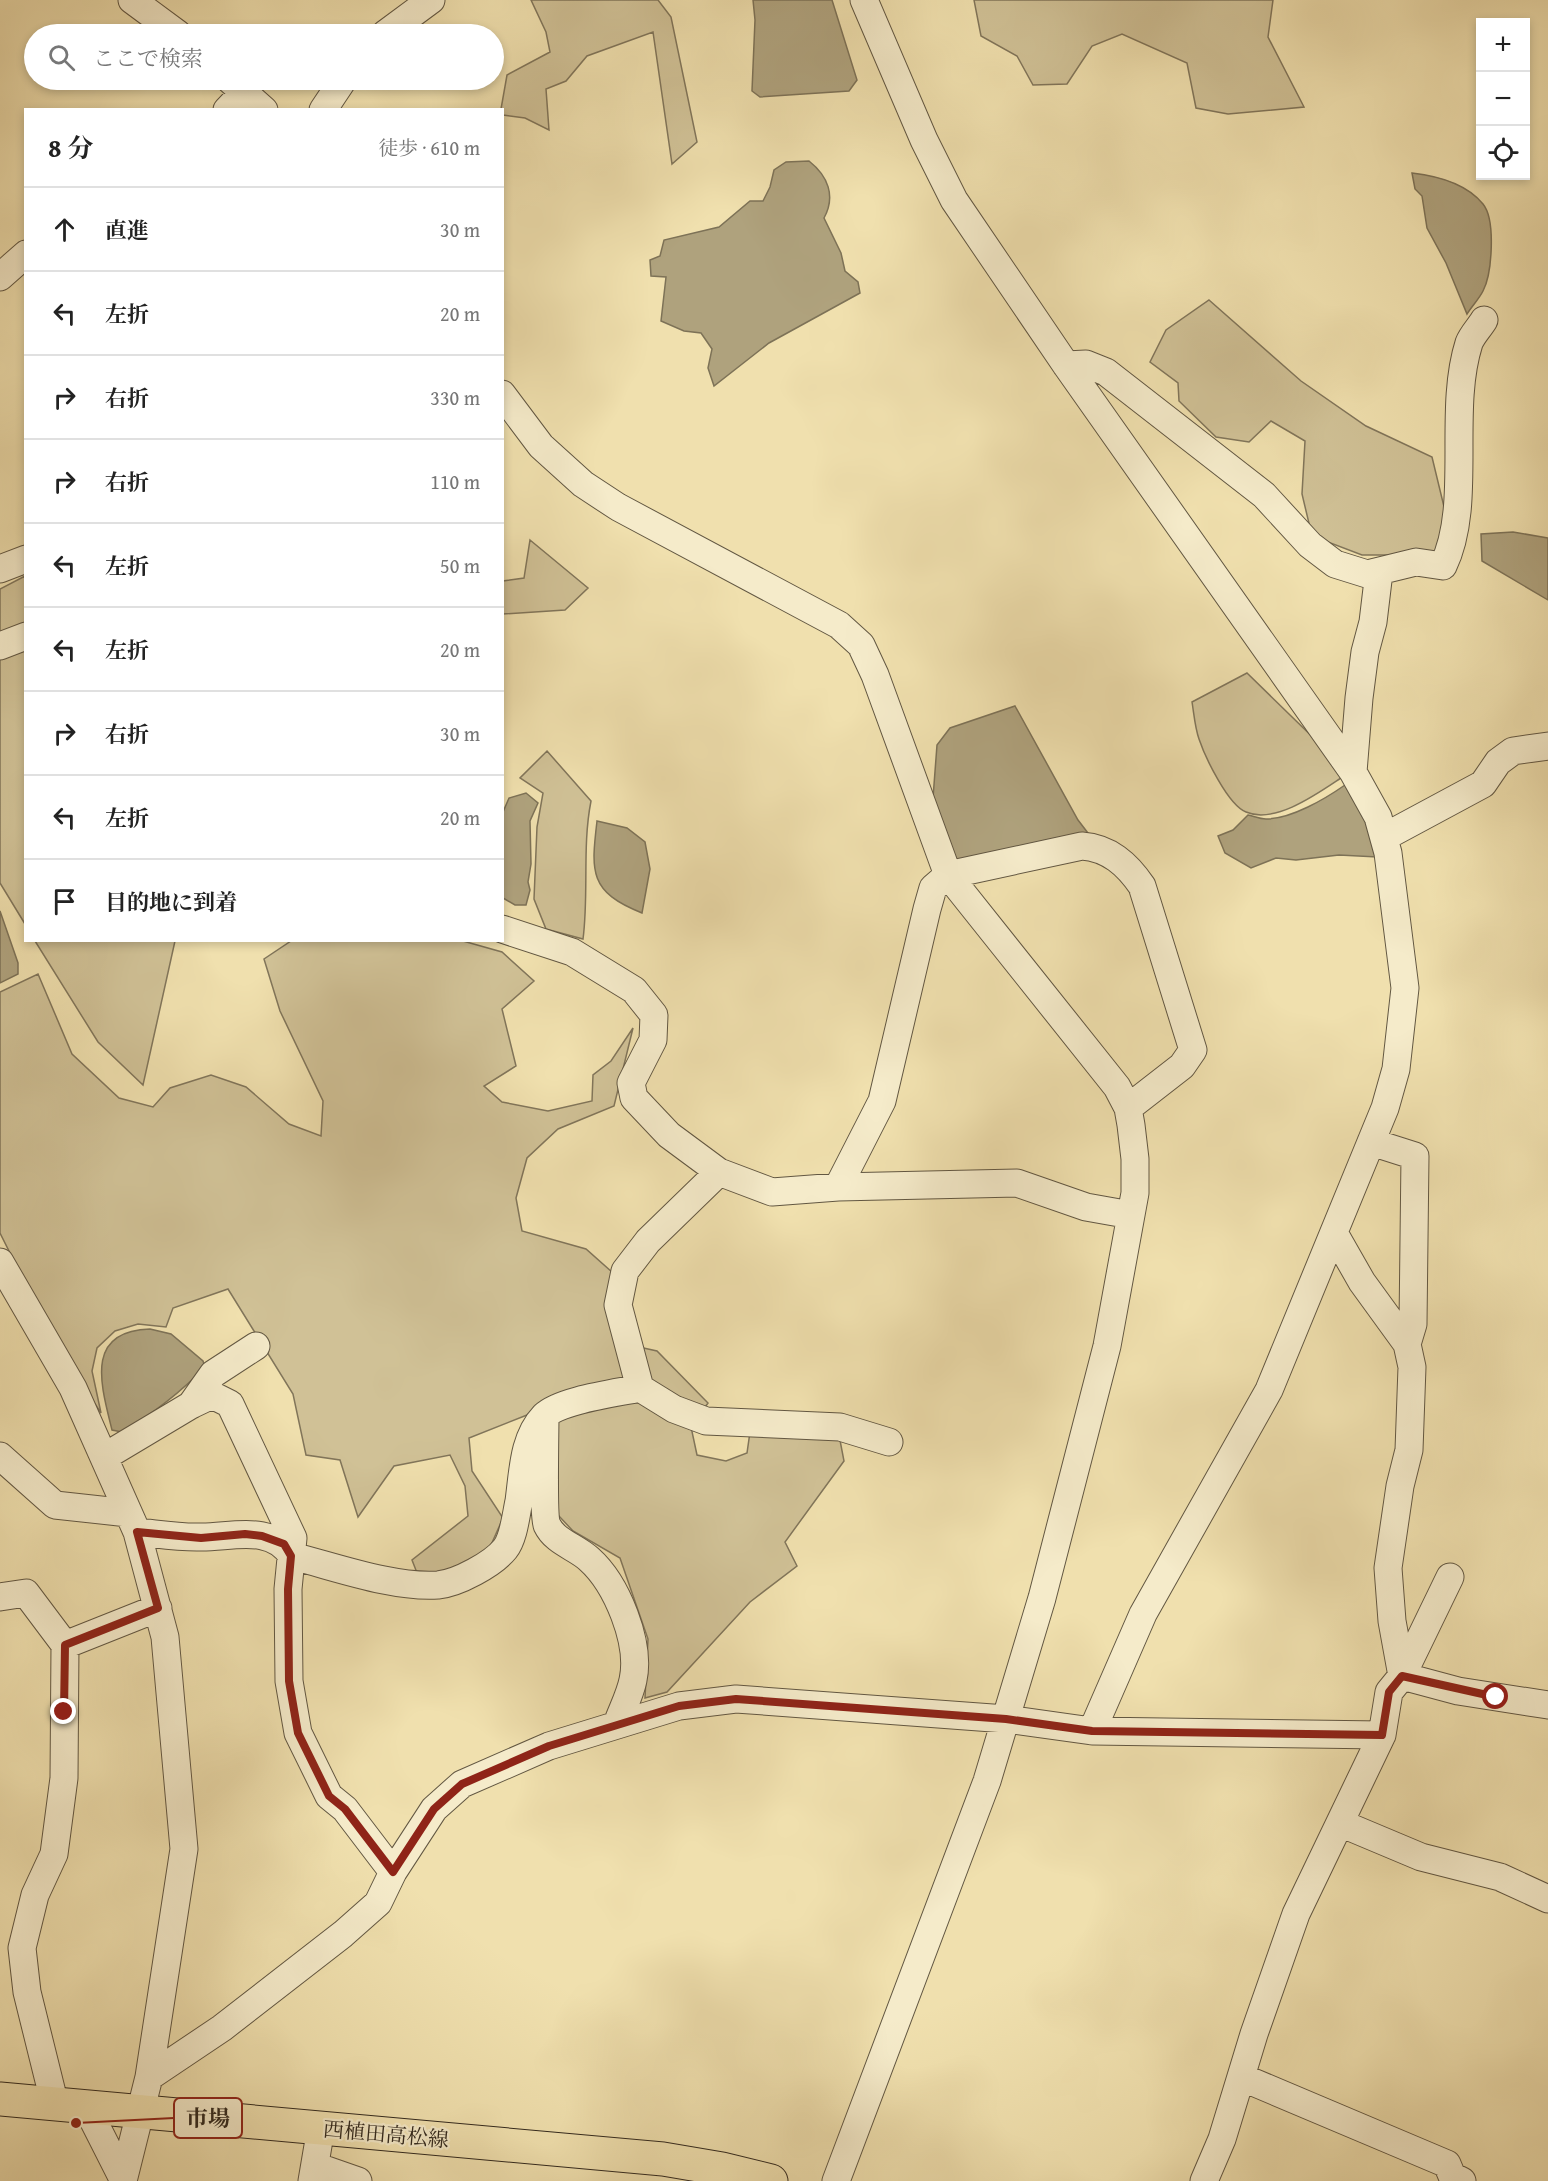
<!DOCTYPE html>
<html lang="ja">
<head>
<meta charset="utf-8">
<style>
  :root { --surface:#fff; --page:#f6f6f6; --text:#222; --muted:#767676; --line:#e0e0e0 }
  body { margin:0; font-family:"Gentium Book Plus","Noto Serif JP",serif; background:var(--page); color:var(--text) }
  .controls { position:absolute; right:18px; top:18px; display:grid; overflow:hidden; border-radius:0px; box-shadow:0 3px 9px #0003 }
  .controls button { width:54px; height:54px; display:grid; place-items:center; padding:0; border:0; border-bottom:2px solid var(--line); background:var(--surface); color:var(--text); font:30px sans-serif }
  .stop { position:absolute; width:18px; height:18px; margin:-14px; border:4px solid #8f2418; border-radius:50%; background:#fff }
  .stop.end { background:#8f2418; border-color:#fff; box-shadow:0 2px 6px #0008 }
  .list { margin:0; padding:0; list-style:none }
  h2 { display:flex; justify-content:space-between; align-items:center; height:78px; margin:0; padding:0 24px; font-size:26px }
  h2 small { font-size:20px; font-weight:400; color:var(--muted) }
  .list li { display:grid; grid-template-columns:39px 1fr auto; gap:18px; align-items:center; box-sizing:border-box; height:84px; padding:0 24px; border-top:2px solid var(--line) }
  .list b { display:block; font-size:22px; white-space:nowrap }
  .list em { font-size:20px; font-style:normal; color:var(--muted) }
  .icon { flex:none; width:33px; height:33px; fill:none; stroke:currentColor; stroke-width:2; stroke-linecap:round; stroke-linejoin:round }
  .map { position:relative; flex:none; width:1548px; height:2181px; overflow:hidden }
  .search { position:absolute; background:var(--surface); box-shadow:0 3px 9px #0003; left:24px; top:24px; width:480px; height:66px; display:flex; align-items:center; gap:15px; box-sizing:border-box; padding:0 21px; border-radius:33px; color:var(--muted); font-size:22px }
  .panel { position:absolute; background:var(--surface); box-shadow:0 3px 9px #0003; left:24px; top:108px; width:480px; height:834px; border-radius:0px }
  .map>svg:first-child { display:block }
</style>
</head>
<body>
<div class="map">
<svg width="1548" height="2181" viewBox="0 0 1548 2181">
  <rect width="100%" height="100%" fill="#f0e0ae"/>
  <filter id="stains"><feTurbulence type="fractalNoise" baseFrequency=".00333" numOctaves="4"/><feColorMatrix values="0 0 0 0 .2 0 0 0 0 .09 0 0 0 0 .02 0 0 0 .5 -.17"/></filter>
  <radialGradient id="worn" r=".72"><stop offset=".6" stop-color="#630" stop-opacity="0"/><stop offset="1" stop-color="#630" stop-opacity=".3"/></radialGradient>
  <path fill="#d0c196" stroke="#81755a" stroke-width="1.5" d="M531 0H658L671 17 697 142 672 164 653 32 587 56 566 81 546 89 549 130 525 118 503 115 501 109 507 75 550 52 546 32Z
    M974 0H1273L1268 37 1304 107 1228 114 1196 108 1187 63 1122 34 1092 46 1067 84 1033 85 1017 56 981 36Z
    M1209 300 1301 381 1366 426 1432 457 1446 515 1436 555H1362L1312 536 1302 494 1305 441 1271 421 1249 442 1216 437 1179 401 1178 383 1150 362 1166 330Z
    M530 540 588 588 565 610 503 614V581L524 578Z
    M25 576V623L0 635V589Z
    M25 650V924L0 883V658Z
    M1247 673 1330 754 1344 776C1321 791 1276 825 1246 812 1228 805 1205 757 1199 739 1195 728 1194 714 1192 702Z
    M547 751 591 801C582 847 589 893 583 939L546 929 534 899 537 827 543 793 520 778Z
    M35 941H175L143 1085 98 1042Z
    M291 941H463L502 952 534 981 502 1009 516 1066 484 1086 502 1102 548 1111 592 1101 593 1075 611 1061 633 1028 614 1106 558 1129 527 1158 516 1198 522 1231 586 1249 612 1272 616 1342 657 1351 708 1403 691 1427 697 1455 726 1461 747 1453 750 1432 839 1435 844 1461 785 1542 797 1566 750 1602 667 1692 645 1698 648 1639 620 1558 573 1531 558 1515V1397L527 1415 469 1438 472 1471 503 1518 491 1545 458 1573 419 1578 412 1560 468 1516 465 1486 450 1455 394 1466 358 1517 340 1460 306 1455 293 1394 228 1289 173 1308 166 1327 138 1324 115 1331 97 1348 92 1371 101 1413 56 1345 0 1233V992L38 974 72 1054 119 1098 153 1107 170 1088 211 1075 246 1087 289 1124 321 1136 323 1101 280 1011 264 959Z"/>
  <path fill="#afa27d" stroke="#7d7257" stroke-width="1.5" d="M753 0H832L857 80 849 91 760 97 752 91 755 20Z
    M809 161C828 176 836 196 824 218L841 253 845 271 858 282 860 293 769 343 714 386 708 368 712 349 701 333 684 331 661 321 666 277 651 276 650 260 660 256 664 240 719 227 750 201H763L770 187 774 170 786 162Z
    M1412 173C1438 176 1466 183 1483 204 1496 220 1492 274 1483 291 1479 299 1472 306 1467 314L1446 263 1427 228 1422 196 1415 189Z
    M1513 532 1548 538V600L1482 561 1481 534Z
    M1015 706 1078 820 1091 837 958 861 944 837 933 798 937 745 950 728Z
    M1345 785C1367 800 1371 833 1377 857L1339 855 1296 860 1276 858 1251 868 1225 853 1218 836 1233 830 1248 815C1253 816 1260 819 1266 819 1291 819 1325 799 1345 785Z
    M526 793 538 803 530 821 531 864 528 882 530 890 526 905H515L503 898V812L509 798Z
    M597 821 627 828 645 842 650 869 642 913C589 892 591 872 597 821Z
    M0 911 18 963V974L0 983Z
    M150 1329 171 1334 203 1361 205 1367C180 1393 154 1413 122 1432L112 1430C101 1385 84 1331 150 1329Z"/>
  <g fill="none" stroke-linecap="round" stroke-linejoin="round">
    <g stroke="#625742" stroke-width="29">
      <path id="minor" d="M132 0 178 34
        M385 34 431 0
        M230 80 264 110
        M227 110 244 92
        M323 110 343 80
        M0 277 26 254
        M1066 365 1086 364 1106 372 1264 495 1310 545 1335 564 1367 574 1416 562 1443 566C1473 505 1447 412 1469 343 1472 335 1480 327 1484 320
        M502 394 541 446 583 484 618 507 839 625 861 645 875 675 948 875 1117 1087 1128 1108 1131 1125 1135 1159V1193L1107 1346 1042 1598 987 1781 836 2181
        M0 569 26 559
        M0 646 26 636
        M1353 772 1359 698 1365 652 1373 622 1379 572
        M1390 834 1483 784 1498 762 1513 751 1548 746
        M502 929 572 952 634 990 654 1015 653 1040 631 1083 634 1098 669 1135 719 1172 772 1192 838 1187 1017 1183 1086 1207 1131 1215
        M1371 1142 1415 1156 1413 1324 1407 1344
        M719 1172 648 1241 625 1271 618 1305 640 1388 674 1409 706 1421 840 1427 889 1442
        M838 1187 882 1101 927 909 933 888 948 875 1082 846C1109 848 1127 864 1142 886L1193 1050 1182 1066 1128 1108
        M0 1262 73 1388 137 1532 165 1637 184 1849 149 2077 123 2181
        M191 1405 213 1374 256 1346
        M545 1415C545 1431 543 1516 547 1525 555 1542 576 1547 589 1559 617 1584 641 1643 633 1680 630 1695 622 1710 617 1724
        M0 1456 55 1505 128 1513
        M104 1457 191 1405 212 1395 230 1404 293 1538 288 1589 289 1681 298 1733 329 1796 345 1809 393 1872
        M137 1532C158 1534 180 1538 202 1537 233 1537 272 1524 292 1556 336 1567 393 1588 438 1585 458 1583 493 1564 505 1549 514 1538 516 1514 519 1501 523 1472 523 1438 544 1416 560 1400 617 1393 640 1388
        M1450 1577 1402 1676 1458 1691 1548 1705
        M0 1597 26 1593 65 1645 158 1608
        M1092 1731 1382 1735
        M1340 1823 1421 1857 1500 1877 1548 1899
        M149 2077 222 2028 343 1934 378 1903 393 1872 434 1809 462 1784 549 1746 679 1706 736 1699 1006 1719 1092 1731 1143 1614 1269 1390 1385 1108 1396 1069 1405 988 1388 853 1378 817 1353 772 1066 365 954 200 924 140 864 0
        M1241 2077 1447 2164 1452 2176 1462 2181
        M55 2105 27 1992 22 1948 35 1895 54 1854 64 1778 65 1645
        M87 2108 123 2179
        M315 2166 358 2181
        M312 2181 321 2128
        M1204 2181 1222 2139 1254 2034 1296 1914 1382 1735 1389 1692 1402 1676 1392 1621 1388 1568 1400 1486 1409 1450 1412 1367 1407 1344 1362 1282 1334 1233"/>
    </g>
    <g stroke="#32291e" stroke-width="35">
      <path id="major" d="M0 2099 663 2159 722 2169 771 2181"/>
    </g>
    <use href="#minor" stroke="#f5ebca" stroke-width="27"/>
    <use href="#major" stroke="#f0e0ae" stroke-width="33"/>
  </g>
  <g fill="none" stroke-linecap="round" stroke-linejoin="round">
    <path stroke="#8f2418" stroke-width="8" d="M64 1712 65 1645 158 1608 137 1532 201 1538 245 1534 262 1536 284 1544 291 1556 288 1589 289 1681 298 1733 329 1796 345 1809 393 1872 434 1809 462 1784 549 1746 679 1706 736 1699 1006 1719 1092 1731 1382 1735 1389 1692 1402 1676 1496 1697"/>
  </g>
  <g text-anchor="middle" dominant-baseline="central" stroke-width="4.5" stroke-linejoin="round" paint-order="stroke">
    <g font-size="21" fill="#32291e" stroke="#f5ebca">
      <text transform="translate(386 2134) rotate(5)">西植田高松線</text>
    </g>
  </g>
  <path fill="none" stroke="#8f2418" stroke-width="2" d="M76 2123L174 2118"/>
  <circle fill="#8f2418" stroke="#f5ebca" stroke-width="2" cx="76" cy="2123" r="6"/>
  <rect fill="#f5ebca" stroke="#8f2418" stroke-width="2" x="174" y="2098" width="68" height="40" rx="6"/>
  <g font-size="22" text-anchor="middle" font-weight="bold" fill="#32291e">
    <text x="208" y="2126">市場</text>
  </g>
  <rect width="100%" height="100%" filter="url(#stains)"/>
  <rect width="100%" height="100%" fill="url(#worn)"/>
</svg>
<div class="controls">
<button>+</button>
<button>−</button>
<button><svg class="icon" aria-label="locate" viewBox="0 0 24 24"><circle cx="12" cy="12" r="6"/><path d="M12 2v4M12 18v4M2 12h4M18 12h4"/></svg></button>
</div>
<div class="stop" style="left:1496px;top:1697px"></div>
<div class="stop end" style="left:64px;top:1712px"></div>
<div class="search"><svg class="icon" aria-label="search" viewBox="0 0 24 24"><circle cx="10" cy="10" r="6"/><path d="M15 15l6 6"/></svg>ここで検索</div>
<section class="panel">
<h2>8 分<small>徒歩 · 610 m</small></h2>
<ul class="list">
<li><svg class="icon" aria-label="ahead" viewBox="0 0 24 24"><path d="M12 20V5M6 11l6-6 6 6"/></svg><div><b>直進</b></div><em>30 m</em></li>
<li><svg class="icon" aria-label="left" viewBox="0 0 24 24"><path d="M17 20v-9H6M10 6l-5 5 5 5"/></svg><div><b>左折</b></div><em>20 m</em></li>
<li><svg class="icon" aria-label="right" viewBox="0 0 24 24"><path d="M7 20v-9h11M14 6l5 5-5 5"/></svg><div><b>右折</b></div><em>330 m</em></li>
<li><svg class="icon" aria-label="right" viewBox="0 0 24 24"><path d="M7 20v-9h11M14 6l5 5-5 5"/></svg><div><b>右折</b></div><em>110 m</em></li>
<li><svg class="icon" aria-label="left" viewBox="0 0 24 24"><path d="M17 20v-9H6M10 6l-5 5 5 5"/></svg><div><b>左折</b></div><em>50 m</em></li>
<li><svg class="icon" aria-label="left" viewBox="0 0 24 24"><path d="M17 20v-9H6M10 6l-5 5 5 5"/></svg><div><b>左折</b></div><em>20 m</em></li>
<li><svg class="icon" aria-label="right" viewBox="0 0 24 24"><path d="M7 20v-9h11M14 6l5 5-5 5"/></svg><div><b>右折</b></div><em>30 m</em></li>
<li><svg class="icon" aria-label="left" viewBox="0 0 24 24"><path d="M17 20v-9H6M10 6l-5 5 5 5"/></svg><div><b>左折</b></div><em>20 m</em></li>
<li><svg class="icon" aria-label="arrive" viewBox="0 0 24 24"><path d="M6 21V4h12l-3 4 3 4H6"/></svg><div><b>目的地に到着</b></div></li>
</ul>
</section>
</div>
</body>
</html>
